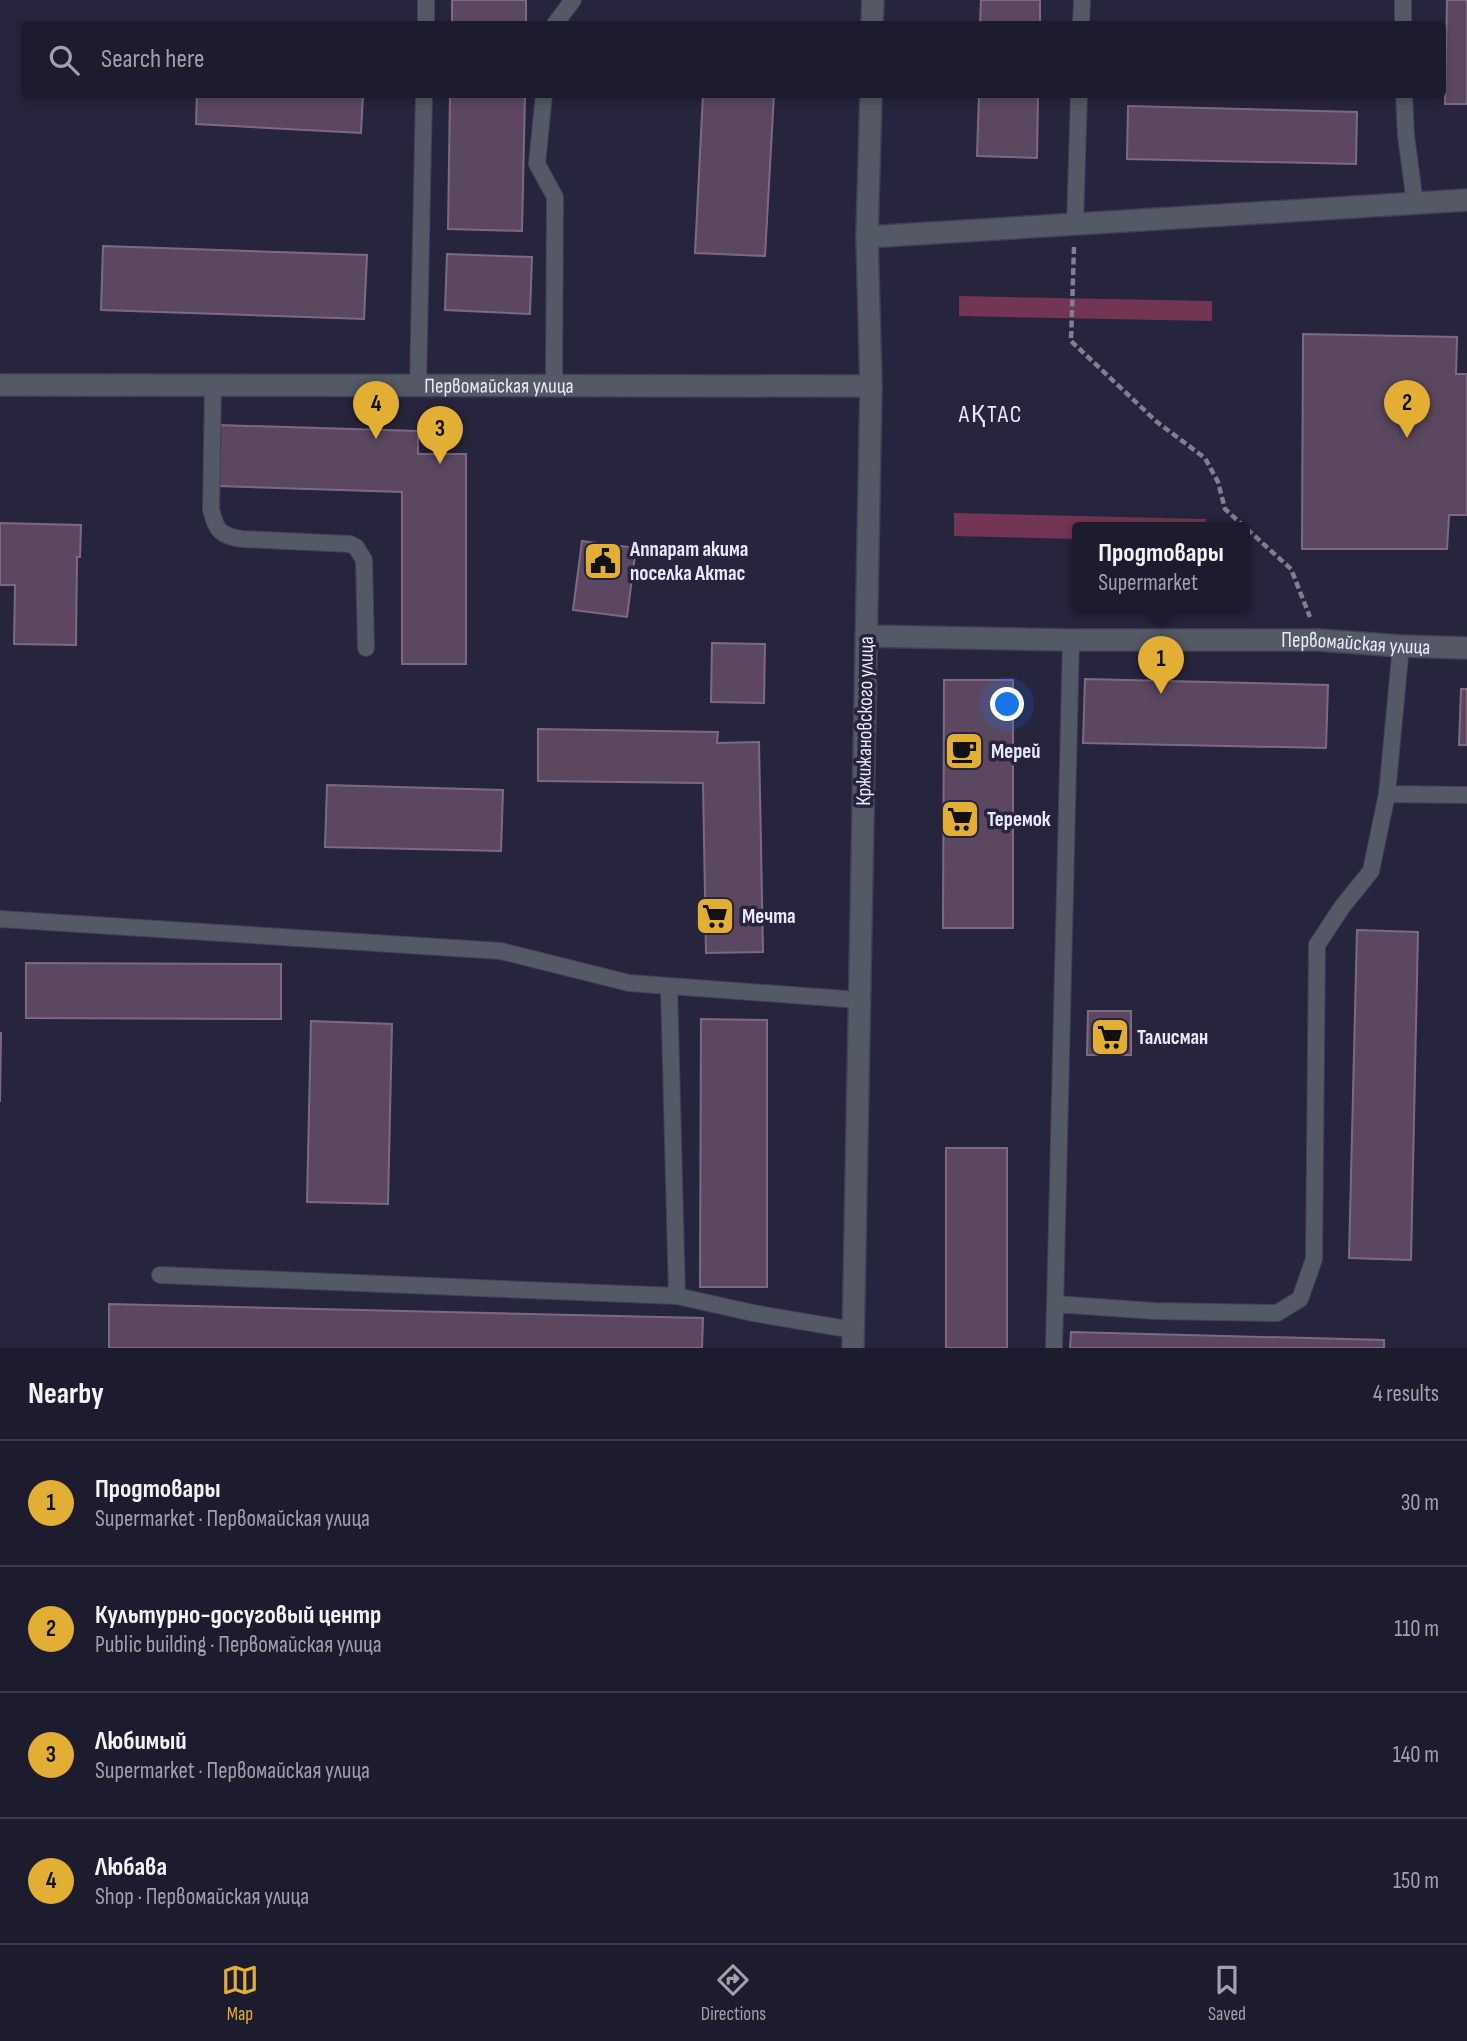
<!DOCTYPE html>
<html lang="en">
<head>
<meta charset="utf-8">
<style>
  :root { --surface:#1d1b2e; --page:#2a283a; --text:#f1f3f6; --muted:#a0a1aa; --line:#3b394a; --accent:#e3ae34 }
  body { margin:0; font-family:"Sofia Sans Condensed",sans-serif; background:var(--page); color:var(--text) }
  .you { position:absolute; left:1008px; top:705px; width:24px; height:24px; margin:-18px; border:5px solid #fff; border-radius:50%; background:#1a73e8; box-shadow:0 0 0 10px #1a73e833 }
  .badge { display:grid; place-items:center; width:46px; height:46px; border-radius:50%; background:var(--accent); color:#111; font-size:23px; font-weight:700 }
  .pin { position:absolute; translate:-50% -58px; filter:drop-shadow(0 2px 4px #0008) }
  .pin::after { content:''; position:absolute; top:37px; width:24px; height:21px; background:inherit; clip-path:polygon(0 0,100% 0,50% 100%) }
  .popup { position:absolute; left:1072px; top:522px; width:178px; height:91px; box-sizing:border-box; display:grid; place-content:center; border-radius:7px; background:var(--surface); filter:drop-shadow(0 2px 5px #0005); font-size:23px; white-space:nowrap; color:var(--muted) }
  .popup b { font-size:26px; color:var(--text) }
  .popup::after { content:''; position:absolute; left:50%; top:100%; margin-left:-14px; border:14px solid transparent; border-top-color:var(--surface) }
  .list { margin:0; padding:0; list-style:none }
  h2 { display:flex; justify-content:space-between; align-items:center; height:91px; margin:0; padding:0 28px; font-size:30px }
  h2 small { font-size:23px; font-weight:400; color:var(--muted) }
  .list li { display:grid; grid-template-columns:46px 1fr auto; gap:21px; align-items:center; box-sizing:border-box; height:126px; padding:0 28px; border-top:2px solid var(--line) }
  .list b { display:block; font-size:26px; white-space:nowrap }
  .list p { margin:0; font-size:23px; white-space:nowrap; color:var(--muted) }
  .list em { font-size:23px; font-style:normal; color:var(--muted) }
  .icon { flex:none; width:38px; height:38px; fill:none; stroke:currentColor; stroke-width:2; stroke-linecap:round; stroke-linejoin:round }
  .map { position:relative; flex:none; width:1467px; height:1348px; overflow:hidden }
  .search { position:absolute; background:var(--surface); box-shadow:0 4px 10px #0003; left:21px; right:21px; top:21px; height:77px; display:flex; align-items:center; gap:18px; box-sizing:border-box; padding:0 24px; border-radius:7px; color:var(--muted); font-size:26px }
  .sheet { height:595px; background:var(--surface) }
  nav { display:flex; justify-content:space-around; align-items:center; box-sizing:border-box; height:98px; border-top:2px solid var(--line); background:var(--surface); font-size:19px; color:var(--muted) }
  nav a { display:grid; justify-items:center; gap:4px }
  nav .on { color:var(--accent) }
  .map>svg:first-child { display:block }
</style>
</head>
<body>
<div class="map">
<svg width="1467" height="1348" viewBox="0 0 1467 1348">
  <rect width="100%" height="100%" fill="#27243d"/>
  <path fill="#733554" d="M959 296 1212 301V321L959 316Z
    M954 513 1206 519V528H1077V539L954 536Z"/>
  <path fill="#5b4860" stroke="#7d6a82" stroke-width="2" d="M452 0H526V24H452Z
    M981 0H1040V24H980Z
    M1447 0H1467V104H1445Z
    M197 94H363L361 133 196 124Z
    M450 94H525L522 231 448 229Z
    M703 94H774L765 256 695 253Z
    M979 94H1038L1037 158 977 156Z
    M1128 106 1357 112 1356 164 1127 159Z
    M103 246 367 255 364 319 101 310Z
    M447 254 532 257 530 314 445 310Z
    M1303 334 1457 337 1456 374H1467V515H1449L1447 549H1302Z
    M218 425 418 431V454H466V664H402V492L217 486Z
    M0 523 81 525 80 557H77L76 645 14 644 15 585H0Z
    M582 541 636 548 627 617 573 610Z
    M712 643 765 644 764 703 711 702Z
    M1085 679 1328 685 1326 748 1083 743Z
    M944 680H1013V928H943Z
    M1461 689H1467V745H1459Z
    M538 729 718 732 717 743 759 742 763 952 706 953 703 783 538 781Z
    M327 785 503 790 501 851 325 847Z
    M1357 930 1418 932 1411 1260 1349 1258Z
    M26 963 281 964V1019L26 1018Z
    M1088 1011H1131V1055H1087Z
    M701 1019 767 1020V1287H700Z
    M311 1021 392 1024 388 1204 307 1202Z
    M0 1033H1L0 1102Z
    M946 1148H1007V1348H946Z
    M109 1304 703 1318 702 1348H109Z
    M1071 1332 1384 1340V1348H1070Z"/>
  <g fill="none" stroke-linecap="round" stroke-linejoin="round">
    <g stroke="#424057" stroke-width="18">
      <path id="service" d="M426 24V0
        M555 24 573 0
        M1081 24 1082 0
        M1403 24V0
        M544 94 537 164 555 197 554 386
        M1404 94 1406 136 1415 203
        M1075 224 1079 94
        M213 385 211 510C217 532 220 535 242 539L350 544 356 547 364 560 366 648
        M418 385 424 94
        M1387 794 1401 646
        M0 919 501 951 629 983 859 1000
        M669 986 677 1296
        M160 1275 677 1296 753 1313 853 1330
        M1056 1304 1154 1311 1277 1313 1300 1299 1314 1259 1317 945 1342 907 1371 871 1387 794 1467 795
        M1054 1348 1071 640"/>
    </g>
    <g stroke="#424057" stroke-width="24">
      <g id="minor">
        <path d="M867 237 1467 200"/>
        <path id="s1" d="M0 385 871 386 853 1348"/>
        <path id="s2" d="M866 636 1071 640H1319L1401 646 1467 648"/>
      </g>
    </g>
    <g stroke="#424057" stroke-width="24">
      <path id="tertiary" d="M872 24 873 0
        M871 94 867 237 871 386"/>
    </g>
    <path stroke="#817e94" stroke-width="4.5" stroke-dasharray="7 3.5" stroke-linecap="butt" d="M1074 247 1071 341 1157 422 1205 458 1218 482 1225 509 1291 569 1310 617"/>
    <use href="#service" stroke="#535a65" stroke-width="16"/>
    <use href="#minor" stroke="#535a65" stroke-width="21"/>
    <use href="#tertiary" stroke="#535a65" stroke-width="21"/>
  </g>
  <defs>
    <g id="civic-square" transform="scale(2.0125)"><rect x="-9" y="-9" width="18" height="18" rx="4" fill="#e3ae34" stroke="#27243d"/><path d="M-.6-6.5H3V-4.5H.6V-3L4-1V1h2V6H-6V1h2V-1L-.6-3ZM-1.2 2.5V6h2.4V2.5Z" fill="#111"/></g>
    <g id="cafe-square" transform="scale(2.0125)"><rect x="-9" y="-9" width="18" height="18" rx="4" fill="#e3ae34" stroke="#27243d"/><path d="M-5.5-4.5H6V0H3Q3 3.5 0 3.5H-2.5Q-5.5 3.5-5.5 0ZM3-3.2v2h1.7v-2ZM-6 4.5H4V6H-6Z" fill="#111"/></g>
    <g id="supermarket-square" transform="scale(2.0125)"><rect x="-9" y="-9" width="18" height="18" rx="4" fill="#e3ae34" stroke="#27243d"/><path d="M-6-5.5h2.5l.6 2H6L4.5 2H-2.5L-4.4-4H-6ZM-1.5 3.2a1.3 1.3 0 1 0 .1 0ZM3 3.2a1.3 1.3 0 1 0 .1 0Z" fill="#111"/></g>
  </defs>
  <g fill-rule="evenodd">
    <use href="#civic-square" x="603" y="561"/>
    <use href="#cafe-square" x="964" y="751"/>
    <use href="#supermarket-square" x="960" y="819"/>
    <use href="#supermarket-square" x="715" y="916"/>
    <use href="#supermarket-square" x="1110" y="1037"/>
  </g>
  <g text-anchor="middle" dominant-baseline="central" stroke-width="7" stroke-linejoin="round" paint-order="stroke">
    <g font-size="21" fill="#eae9fa" stroke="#27243d">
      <text stroke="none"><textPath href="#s1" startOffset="499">Первомайская улица</textPath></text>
      <text stroke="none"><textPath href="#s2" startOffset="490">Первомайская улица</textPath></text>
      <text transform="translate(865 721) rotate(-89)">Кржижановского улица</text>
    </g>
    <g font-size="21" font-weight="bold" fill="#eae9fa" stroke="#27243d" text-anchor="start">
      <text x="630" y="549">Аппарат акима<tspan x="630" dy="24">поселка Актас</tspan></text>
      <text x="991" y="751">Мерей</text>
      <text x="987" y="819">Теремок</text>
      <text x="742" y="916">Мечта</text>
      <text x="1137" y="1037">Талисман</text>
    </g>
    <g font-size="24" letter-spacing="2" fill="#eae9fa" stroke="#27243d">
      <text x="991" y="414">АҚТАС</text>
    </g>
  </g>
</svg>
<div class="you"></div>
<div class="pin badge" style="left:1161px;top:694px">1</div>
<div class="popup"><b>Продтовары</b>Supermarket</div>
<div class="pin badge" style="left:1407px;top:438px">2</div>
<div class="pin badge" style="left:440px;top:464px">3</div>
<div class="pin badge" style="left:376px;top:439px">4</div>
<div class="search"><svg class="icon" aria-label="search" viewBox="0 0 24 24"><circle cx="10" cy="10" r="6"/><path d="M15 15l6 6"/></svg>Search here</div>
</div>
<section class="sheet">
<h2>Nearby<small>4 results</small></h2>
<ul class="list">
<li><span class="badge">1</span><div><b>Продтовары</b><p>Supermarket · Первомайская улица</p></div><em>30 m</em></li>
<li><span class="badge">2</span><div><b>Культурно-досуговый центр</b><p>Public building · Первомайская улица</p></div><em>110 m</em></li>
<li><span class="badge">3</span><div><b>Любимый</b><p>Supermarket · Первомайская улица</p></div><em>140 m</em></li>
<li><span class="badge">4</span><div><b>Любава</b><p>Shop · Первомайская улица</p></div><em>150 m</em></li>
</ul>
</section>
<nav>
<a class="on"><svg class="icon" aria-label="map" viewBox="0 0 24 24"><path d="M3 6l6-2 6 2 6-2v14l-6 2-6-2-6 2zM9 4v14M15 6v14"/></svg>Map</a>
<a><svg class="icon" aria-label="directions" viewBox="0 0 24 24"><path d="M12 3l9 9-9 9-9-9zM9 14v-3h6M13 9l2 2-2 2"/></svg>Directions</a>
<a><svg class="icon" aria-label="saved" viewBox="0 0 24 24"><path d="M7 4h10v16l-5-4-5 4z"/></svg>Saved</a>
</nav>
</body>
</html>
